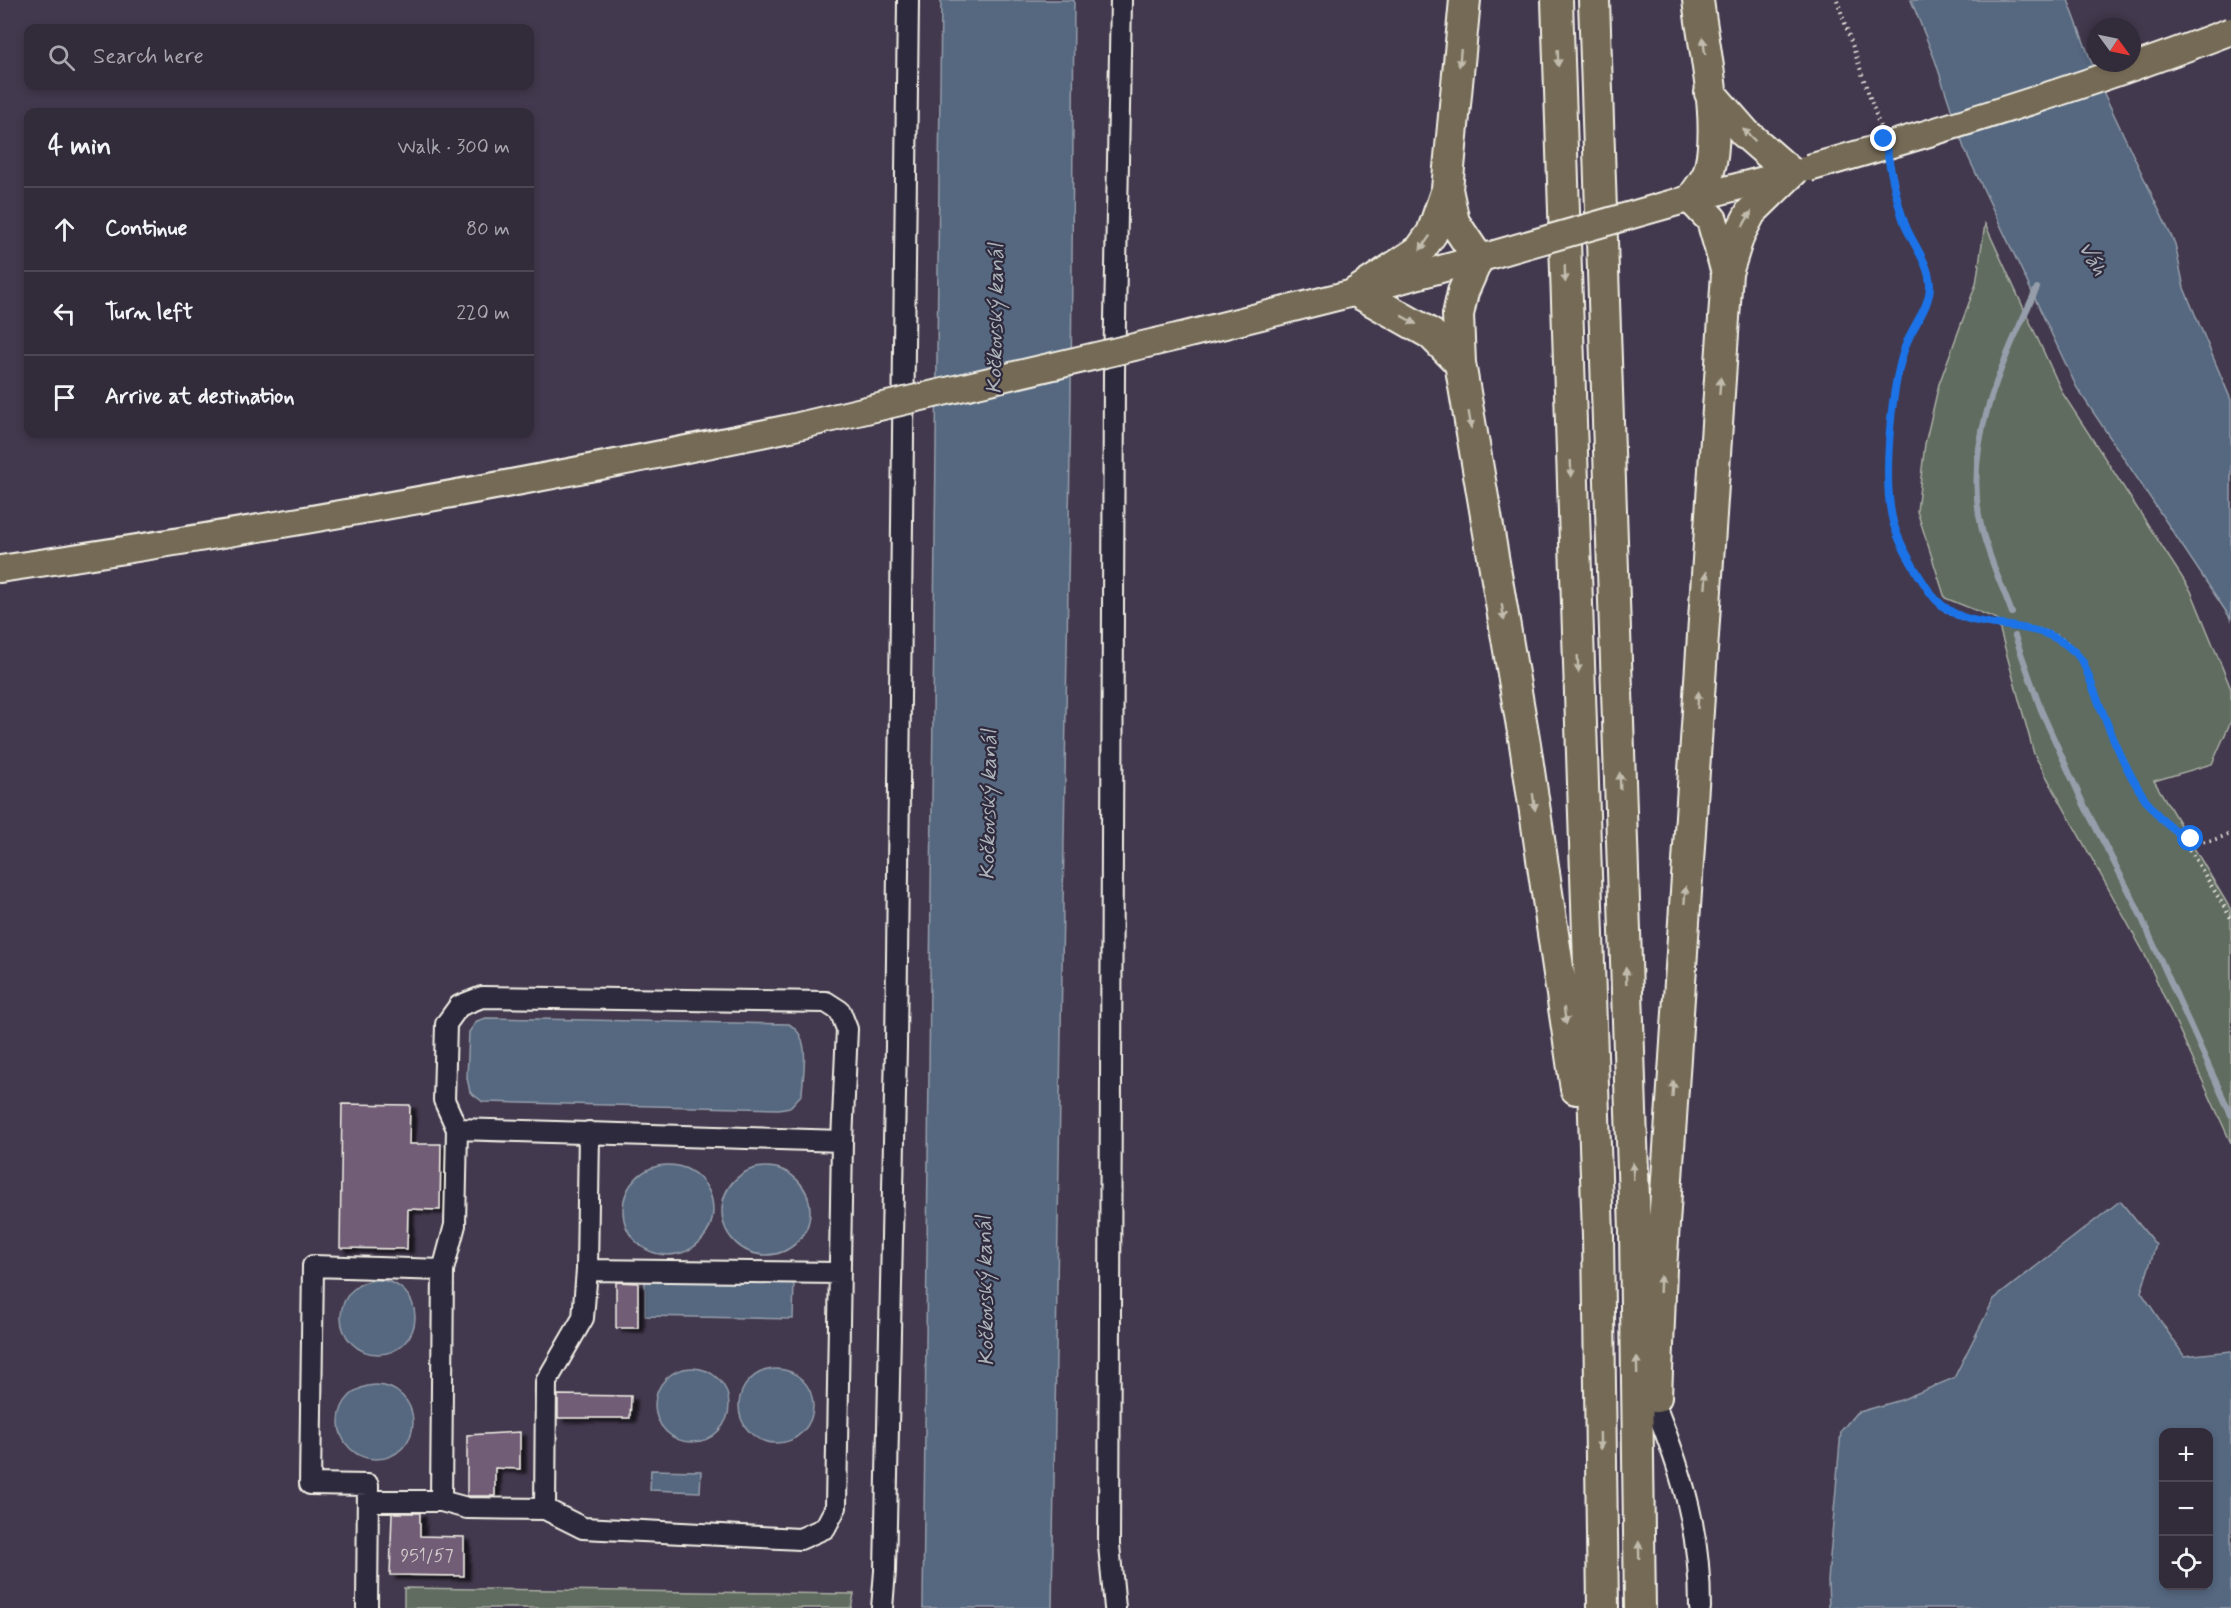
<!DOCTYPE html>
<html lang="en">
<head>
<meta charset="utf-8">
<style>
  :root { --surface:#322b3a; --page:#3d3745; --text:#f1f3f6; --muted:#a8a7af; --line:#4d4754 }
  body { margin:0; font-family:Mynerve,sans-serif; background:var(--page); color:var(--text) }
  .controls { position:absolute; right:18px; bottom:18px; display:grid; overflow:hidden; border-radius:12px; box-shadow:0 3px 9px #0003 }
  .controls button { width:54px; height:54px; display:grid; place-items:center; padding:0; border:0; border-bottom:2px solid var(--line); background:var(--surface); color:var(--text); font:30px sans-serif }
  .compass { position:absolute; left:2087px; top:18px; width:54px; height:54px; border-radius:50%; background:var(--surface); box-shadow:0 3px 9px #0003; rotate:123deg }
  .stop { position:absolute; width:18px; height:18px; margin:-14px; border:4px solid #1a73e8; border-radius:50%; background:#fff }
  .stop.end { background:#1a73e8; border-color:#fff; box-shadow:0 2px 6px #0008 }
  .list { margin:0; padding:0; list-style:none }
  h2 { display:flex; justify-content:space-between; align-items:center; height:78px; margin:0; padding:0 24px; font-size:26px }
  h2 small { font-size:20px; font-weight:400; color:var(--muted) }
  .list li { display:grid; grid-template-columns:39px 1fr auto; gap:18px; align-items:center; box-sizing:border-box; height:84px; padding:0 24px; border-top:2px solid var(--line) }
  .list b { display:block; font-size:22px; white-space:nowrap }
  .list em { font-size:20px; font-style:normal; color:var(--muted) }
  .icon { flex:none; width:33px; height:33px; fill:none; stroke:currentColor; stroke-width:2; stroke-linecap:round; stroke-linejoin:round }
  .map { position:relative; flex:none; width:2231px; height:1608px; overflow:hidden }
  .search { position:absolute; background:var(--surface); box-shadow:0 3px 9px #0003; left:24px; top:24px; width:510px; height:66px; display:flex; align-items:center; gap:15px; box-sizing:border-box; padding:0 21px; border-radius:12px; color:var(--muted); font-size:22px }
  .panel { position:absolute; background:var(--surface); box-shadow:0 3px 9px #0003; left:24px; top:108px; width:510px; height:330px; border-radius:12px }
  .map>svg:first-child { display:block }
</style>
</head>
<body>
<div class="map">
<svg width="2231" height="1608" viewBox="0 0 2231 1608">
  <defs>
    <filter id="shadow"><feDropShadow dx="6" dy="4" stdDeviation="1.5" flood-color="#0009"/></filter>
  </defs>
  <rect width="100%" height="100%" fill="#43394e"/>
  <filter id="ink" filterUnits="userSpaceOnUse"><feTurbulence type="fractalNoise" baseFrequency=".0167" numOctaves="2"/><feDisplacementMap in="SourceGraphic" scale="12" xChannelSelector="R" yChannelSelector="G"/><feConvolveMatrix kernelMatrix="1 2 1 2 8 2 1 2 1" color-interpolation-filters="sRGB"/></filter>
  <g filter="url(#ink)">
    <path fill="#606c61" stroke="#aaaea4" stroke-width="1.5" d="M1985 224 2063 394 2191 591 2231 689V721L2212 764 2154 781 2231 910V1143L2144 953 2034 754 1997 619 1945 598 1917 511 1925 444 1939 384 1976 284Z
      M404 1588 854 1594 851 1608H404Z"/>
    <path fill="#556780" stroke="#959eaa" stroke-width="1.5" fill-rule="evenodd" d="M941 0H1074L1071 393 1052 1608H923Z
      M1911 0H2068L2100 85 2175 244 2184 288 2231 400V619L2077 388 1964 148 1935 60Z
      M486 1018 789 1024C812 1037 803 1070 802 1094L790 1107 779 1109 483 1102 470 1092 467 1078 469 1032 477 1021Z
      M623 1210a45 45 0 1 1 90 0a45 45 0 1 1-90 0Z
      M722 1211a44 44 0 1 1 88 0a44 44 0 1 1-88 0Z
      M2120 1201 2156 1245 2141 1292 2184 1356 2231 1351V1608H1829L1828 1580 1841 1431 1856 1413 1901 1400 1954 1378 1994 1299ZM2164 1432H2208V1586H2164Z
      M645 1275 794 1279 793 1319 645 1316Z
      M341 1317a37 37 0 1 1 74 0a37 37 0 1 1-74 0Z
      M655 1405a37 37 0 1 1 74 0a37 37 0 1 1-74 0Z
      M739 1406a37 37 0 1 1 74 0a37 37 0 1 1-74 0Z
      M339 1422a37 37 0 1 1 74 0a37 37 0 1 1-74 0Z
      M651 1470 701 1471 700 1492 650 1490Z"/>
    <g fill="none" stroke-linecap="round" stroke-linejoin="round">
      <path stroke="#959eaa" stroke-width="6" d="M2012 613C2002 586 1989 558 1982 530 1961 446 2002 363 2037 288
        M2015 636 2041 710 2082 801 2133 899 2231 1115"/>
    </g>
    <path fill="#715d76" stroke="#f4f1e8" stroke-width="1.5" filter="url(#shadow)" d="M342 1104 410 1105 409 1144H441L440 1210 408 1209 407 1249 340 1248Z
      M616 1282 638 1283V1328H616Z
      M558 1395 631 1396 630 1418H558Z
      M520 1432V1469L495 1468V1496H467V1435Z
      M392 1513H420V1536L464 1537V1576L390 1575Z"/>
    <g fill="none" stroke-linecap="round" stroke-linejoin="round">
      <g stroke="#f4f1e8" stroke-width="24">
        <path id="minor" d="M587 1270 840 1273
          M1656 1408C1684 1478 1700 1533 1700 1608
          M368 1501H441L467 1508 545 1509 583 1528 800 1539 825 1528 836 1507 842 1141 457 1129
          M441 1501 443 1270 455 1225 457 1129 444 1100 446 1024 459 1006 482 997 826 1002 840 1011 847 1029 842 1141
          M545 1509 546 1382 583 1318 587 1270 589 1132
          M367 1608 368 1485 310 1484 313 1266 443 1270
          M882 1608 885 1571 896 1046 908 0
          M1115 1608 1109 1545 1114 374 1121 0"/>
      </g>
      <g stroke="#f4f1e8" stroke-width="30">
        <path id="major" d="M1682 201 1795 172
          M1181 336 1357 292 1492 255
          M0 569C265 530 528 482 790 428"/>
      </g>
      <g stroke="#f4f1e8" stroke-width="34">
        <path id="highway" d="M1557 0 1598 1236 1603 1608
          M1594 0 1635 1231 1640 1608
          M1698 0C1704 49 1722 124 1709 171 1706 181 1697 190 1692 199L1712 220 1727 273
          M1447 189 1454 222 1478 258 1463 292 1458 315 1460 363 1525 744 1576 1089
          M1357 292 1420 250 1432 233 1447 189 1465 0
          M1357 292 1431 334 1460 363
          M1656 1397 1661 1269 1727 273 1739 235 1751 212 1791 173 1745 133 1710 93"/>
      </g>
      <path stroke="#f4f1e8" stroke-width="4" stroke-dasharray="1.5 4.5" stroke-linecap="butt" d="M1837 0 1880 127
        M1891 166C1895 185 1899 205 1905 224 1912 245 1931 263 1930 287 1929 310 1911 328 1904 349 1891 394 1881 485 1895 530 1903 554 1922 581 1937 601 1958 631 2022 621 2053 635 2066 640 2075 650 2083 662 2103 710 2140 829 2195 841 2208 843 2219 838 2231 834
        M2180 834 2231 918"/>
      <use href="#minor" stroke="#2f2a3d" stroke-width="20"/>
      <use href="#major" stroke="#746b55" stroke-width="26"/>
      <use href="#highway" stroke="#746b55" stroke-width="30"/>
      <g stroke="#f4f1e8" stroke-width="30" stroke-linecap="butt">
        <path id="major-bridge" d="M1809 168C1951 128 2093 84 2231 31
          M1495 254 1677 202
          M790 428 1181 336"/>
      </g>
      <use href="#major-bridge" stroke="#746b55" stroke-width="26"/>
    </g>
    <defs><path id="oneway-solid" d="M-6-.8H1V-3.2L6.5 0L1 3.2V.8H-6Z" transform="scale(1.5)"/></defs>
    <g fill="#c1bbad">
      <use href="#oneway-solid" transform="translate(1704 46) rotate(-98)"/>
      <use href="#oneway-solid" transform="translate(1460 58) rotate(95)"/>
      <use href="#oneway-solid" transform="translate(1558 58) rotate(88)"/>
      <use href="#oneway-solid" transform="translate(1749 135) rotate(-136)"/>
      <use href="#oneway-solid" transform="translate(1747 219) rotate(-60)"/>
      <use href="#oneway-solid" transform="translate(1425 243) rotate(125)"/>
      <use href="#oneway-solid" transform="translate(1565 274) rotate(88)"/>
      <use href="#oneway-solid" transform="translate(1409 320) rotate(29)"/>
      <use href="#oneway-solid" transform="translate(1720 386) rotate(-86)"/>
      <use href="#oneway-solid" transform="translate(1470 420) rotate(81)"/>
      <use href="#oneway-solid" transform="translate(1571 469) rotate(88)"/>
      <use href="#oneway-solid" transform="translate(1706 580) rotate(-86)"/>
      <use href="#oneway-solid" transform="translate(1503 612) rotate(81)"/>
      <use href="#oneway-solid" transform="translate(1578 664) rotate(88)"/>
      <use href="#oneway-solid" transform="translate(1698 700) rotate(-86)"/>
      <use href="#oneway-solid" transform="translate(1620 781) rotate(-92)"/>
      <use href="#oneway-solid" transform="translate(1534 802) rotate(82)"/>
      <use href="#oneway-solid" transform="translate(1685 895) rotate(-86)"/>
      <use href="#oneway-solid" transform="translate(1626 976) rotate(-92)"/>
      <use href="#oneway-solid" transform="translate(1565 1016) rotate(82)"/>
      <use href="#oneway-solid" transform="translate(1673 1089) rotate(-86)"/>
      <use href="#oneway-solid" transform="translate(1633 1171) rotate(-92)"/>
      <use href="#oneway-solid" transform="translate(1660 1284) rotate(-88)"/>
      <use href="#oneway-solid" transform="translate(1637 1365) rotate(-91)"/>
      <use href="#oneway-solid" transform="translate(1600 1441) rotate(89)"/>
      <use href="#oneway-solid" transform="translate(1639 1550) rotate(-91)"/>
    </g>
  </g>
  <g fill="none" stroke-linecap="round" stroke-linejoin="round" filter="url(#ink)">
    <path stroke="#1a73e8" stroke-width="8" d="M1884 139C1891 167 1895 200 1906 227 1914 246 1929 263 1930 285 1930 308 1912 326 1905 347 1891 389 1880 490 1896 531 1903 551 1917 573 1929 591 1966 646 2042 604 2083 662 2104 713 2136 820 2191 839"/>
  </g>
  <g text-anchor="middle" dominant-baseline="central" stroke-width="4.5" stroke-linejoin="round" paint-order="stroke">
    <g font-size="18" fill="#d3cccc">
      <text x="427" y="1556">951/57</text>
    </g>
    <g font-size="22" font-style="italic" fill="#acb3b9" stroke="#2f2a3d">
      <text transform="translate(2092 259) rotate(60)">Váh</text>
      <text transform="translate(996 319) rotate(-89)">Kočkovský kanál</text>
      <text transform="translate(989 805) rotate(-89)">Kočkovský kanál</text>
      <text transform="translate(986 1291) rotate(-91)">Kočkovský kanál</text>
    </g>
  </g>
</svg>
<div class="controls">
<button>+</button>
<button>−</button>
<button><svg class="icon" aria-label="locate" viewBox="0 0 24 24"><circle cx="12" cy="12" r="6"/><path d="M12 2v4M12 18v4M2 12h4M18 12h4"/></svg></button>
</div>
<svg class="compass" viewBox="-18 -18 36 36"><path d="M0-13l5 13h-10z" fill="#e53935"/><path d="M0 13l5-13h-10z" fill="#a8a7af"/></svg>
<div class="stop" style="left:2191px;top:839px"></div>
<div class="stop end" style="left:1884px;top:139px"></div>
<div class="search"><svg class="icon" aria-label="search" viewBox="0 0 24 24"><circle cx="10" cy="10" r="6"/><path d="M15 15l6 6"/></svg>Search here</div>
<section class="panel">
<h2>4 min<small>Walk · 300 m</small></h2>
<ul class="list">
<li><svg class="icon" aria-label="ahead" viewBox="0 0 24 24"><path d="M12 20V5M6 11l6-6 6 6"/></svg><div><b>Continue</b></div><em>80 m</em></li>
<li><svg class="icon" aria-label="left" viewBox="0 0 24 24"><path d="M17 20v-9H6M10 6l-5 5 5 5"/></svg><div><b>Turn left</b></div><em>220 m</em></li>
<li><svg class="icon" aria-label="arrive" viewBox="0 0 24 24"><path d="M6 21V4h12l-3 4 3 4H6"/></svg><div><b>Arrive at destination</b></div></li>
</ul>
</section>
</div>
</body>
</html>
